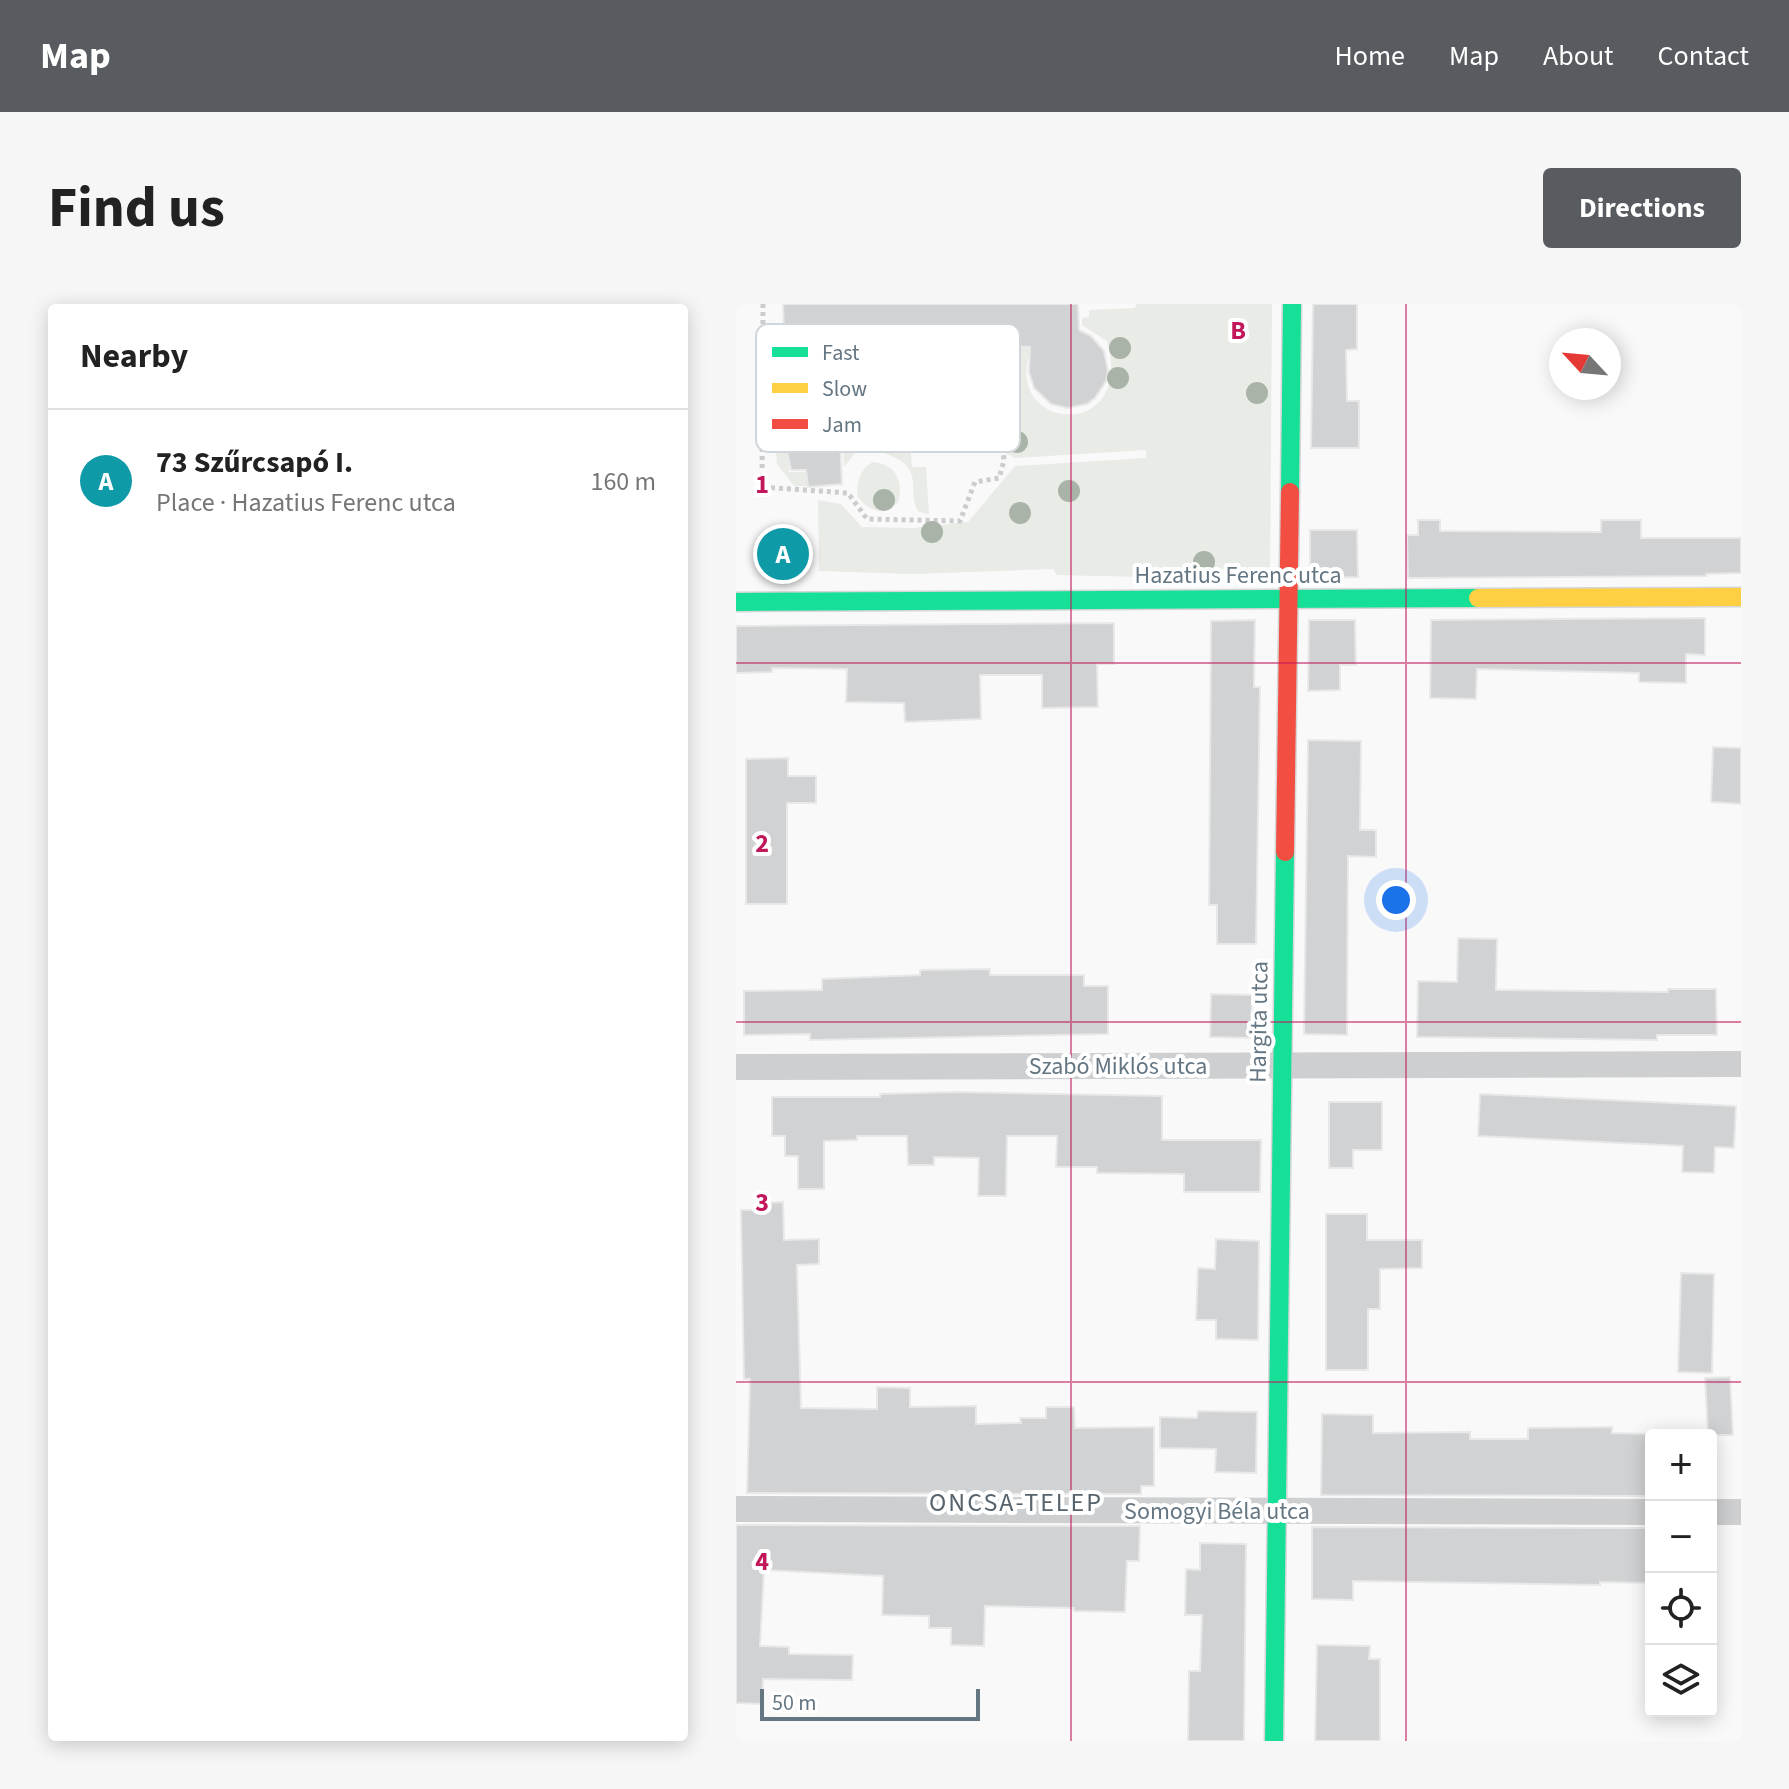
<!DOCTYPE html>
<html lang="en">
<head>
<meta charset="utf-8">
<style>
  :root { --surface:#fff; --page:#f6f6f6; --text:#222; --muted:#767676; --line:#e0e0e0; --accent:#585c60 }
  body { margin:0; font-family:"Source Sans 3",sans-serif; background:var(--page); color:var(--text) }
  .controls { position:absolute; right:24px; bottom:24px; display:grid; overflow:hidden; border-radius:8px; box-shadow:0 4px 20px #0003 }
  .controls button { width:72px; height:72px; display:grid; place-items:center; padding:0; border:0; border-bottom:2px solid var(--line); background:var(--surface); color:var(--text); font:40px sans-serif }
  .compass { position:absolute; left:813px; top:24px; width:72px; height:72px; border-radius:50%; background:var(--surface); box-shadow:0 4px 20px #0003; rotate:296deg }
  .scale { position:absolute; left:24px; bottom:20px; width:220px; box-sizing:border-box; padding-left:8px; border:4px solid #657683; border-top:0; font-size:22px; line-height:28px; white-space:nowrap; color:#657683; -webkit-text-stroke:6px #fff; paint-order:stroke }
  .you { position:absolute; left:660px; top:596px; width:28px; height:28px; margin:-20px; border:6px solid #fff; border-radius:50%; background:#1a73e8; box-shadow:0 0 0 12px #1a73e833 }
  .badge { display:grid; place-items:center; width:52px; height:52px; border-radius:50%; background:var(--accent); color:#fff; font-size:26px; font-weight:700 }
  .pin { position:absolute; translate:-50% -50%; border:4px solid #fff; box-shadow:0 2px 8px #0006 }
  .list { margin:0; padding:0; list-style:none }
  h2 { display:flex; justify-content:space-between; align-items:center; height:104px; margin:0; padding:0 32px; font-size:34px }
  h2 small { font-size:26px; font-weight:400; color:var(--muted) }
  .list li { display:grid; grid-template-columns:52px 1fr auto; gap:24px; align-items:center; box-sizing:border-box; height:144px; padding:0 32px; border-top:2px solid var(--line) }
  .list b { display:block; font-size:30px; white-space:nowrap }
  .list p { margin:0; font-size:26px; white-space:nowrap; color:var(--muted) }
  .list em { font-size:26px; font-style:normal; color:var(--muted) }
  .icon { flex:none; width:44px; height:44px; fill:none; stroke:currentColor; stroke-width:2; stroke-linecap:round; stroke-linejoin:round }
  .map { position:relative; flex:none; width:1005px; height:1437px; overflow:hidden; border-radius:8px }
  header { display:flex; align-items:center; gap:48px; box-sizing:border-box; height:112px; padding:0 40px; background:var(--accent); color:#fff }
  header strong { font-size:38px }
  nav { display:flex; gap:44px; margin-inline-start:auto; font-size:28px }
  .intro { display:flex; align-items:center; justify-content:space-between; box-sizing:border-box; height:192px; padding:0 48px }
  h1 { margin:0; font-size:56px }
  .button { padding:20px 36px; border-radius:8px; background:var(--accent); color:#fff; font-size:28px; font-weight:700 }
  main { display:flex; gap:48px; padding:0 48px }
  aside { flex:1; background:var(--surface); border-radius:8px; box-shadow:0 4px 20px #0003 }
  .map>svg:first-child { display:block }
</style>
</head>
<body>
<header>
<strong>Map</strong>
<nav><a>Home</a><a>Map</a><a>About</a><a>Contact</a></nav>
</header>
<div class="intro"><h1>Find us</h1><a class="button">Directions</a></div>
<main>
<aside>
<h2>Nearby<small></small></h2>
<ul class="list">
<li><span class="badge" style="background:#0f9aa8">A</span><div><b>73 Szűrcsapó I.</b><p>Place · Hazatius Ferenc utca</p></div><em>160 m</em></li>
</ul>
</aside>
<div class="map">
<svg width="1005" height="1437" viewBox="0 0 1005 1437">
  <rect width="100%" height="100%" fill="#f9f9f9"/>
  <path fill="#e8ebe6" d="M400 0H536L534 272 410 266 408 273 321 271 317 265 177 270 83 267 82 196 105 200 126 223 177 224 232 218 279 162 410 154V146L279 154 267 148 262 61 277 56 275 10 299 36C254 127 401 143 371 37L346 21V14L353 13V6L399 4Z
    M192 69 191 75 177 76 180 122 173 123 176 163H190L193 211 182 207C174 194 181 178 173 165 164 151 147 152 136 141 130 135 129 127 129 118 125 73 156 71 192 69Z
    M109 74 117 84 120 148 108 163 106 132H98L97 122 106 121 104 87 81 88V82L88 75Z
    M50 92 51 109 42 111 44 149H52L53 168H71L72 182H58L41 160 37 103Z
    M137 158C160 160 168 178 162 198 149 214 133 207 122 193 119 181 125 163 137 158Z"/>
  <path fill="#d0d2d3" stroke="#e8e8e8" stroke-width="2" d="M47 0H342L343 26 355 32 368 47 372 67 370 77 359 94 351 100 331 104 315 100 298 84 293 68 294 43 257 41V38L49 47Z
    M577 0H621V45L610 46 611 97H623V144H575Z
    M102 89 106 180 72 183 70 166H55L51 147 45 148 42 112 52 111 51 92Z
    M682 216H704V227L865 228V216H905V234H1005V269L970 270V272L672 274 671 231H682Z
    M574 226H621L622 273 574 274Z
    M26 237H68L67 263 26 262Z
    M969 314V351L950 350V379L903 378V369L741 365 740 395 694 394 695 316Z
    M519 316 518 383H524L520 640H481V601H473L475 317Z
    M573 316H619L620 361H604V386L572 387Z
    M378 319V360H361L362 403 306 404V371H244L245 415 169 418 168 399 110 398 111 365 36 364V368L0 369V322Z
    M572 436 625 437 624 526H640V553L612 552 611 731 568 730Z
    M977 443 1005 444V500L975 498Z
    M52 454V472H80V499H51V600H10V455Z
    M722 634 761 635 760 686 932 688V685H980L981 731H921V736L681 733 682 677 721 678Z
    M254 665V671H348V682H372V730L74 736V730L8 731V687L86 686V675L184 671V666Z
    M475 690 516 691 515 734 474 733Z
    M220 788 426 792V836H525L524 888H448V870L361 869V863H320L321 832H271L270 892H242L243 854 198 853V861H172L171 832H121V836L88 837V885H62V852H49V832H36V793H144V790Z
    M744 790 1000 802 998 844 979 843 978 869 946 868 947 842 742 832Z
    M593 798H646V846H617V864H593Z
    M47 898 48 936 83 935V960L61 961 65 1104 141 1105V1083L174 1084V1103L240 1102V1120L285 1119 284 1114H310V1103H338L339 1124 418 1123V1182H405V1190L11 1189 14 1075H8L5 906H20V899Z
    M590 910H631V936H686V964L644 965V1005H632V1066H590Z
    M480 935 523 937 522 1036 480 1035V1016H460L462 964 479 965Z
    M945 969 978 970 976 1069 942 1068Z
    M994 1073 997 1131H972L969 1074Z
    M462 1107 521 1108 520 1169 479 1168 480 1145 424 1144V1113L461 1114Z
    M586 1110 637 1111V1129L734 1128V1135H792V1124L876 1123V1129L915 1130V1192L585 1191Z
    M0 1221 404 1222 403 1257H391L389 1308 338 1307V1304L249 1302 248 1342 215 1341V1324H193V1312L146 1311 147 1272 28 1266 24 1342 53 1343V1350L117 1351 116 1376 27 1375 26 1400 0 1399Z
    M576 1223 915 1224V1279L864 1278V1281L617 1277V1296L576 1295Z
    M464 1239 510 1240 508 1437H452L453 1367H464L466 1311H449L450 1265 464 1266Z
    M581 1341 634 1342 633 1355H644V1437H579Z"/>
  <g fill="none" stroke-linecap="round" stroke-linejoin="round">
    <g stroke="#d5d6d7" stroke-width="21">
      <path id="fast" d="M554 188 556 0
        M0 298 742 294
        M538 1437 549 548"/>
    </g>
    <g stroke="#d5d6d7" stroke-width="21">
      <path id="slow" d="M742 294 1005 293"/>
    </g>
    <g stroke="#d5d6d7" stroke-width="21">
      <path id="jam" d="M549 548 554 188"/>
    </g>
    <path stroke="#cbcccd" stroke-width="5" stroke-dasharray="4 4" stroke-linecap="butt" d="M27 0 26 183 112 189 131 215 224 217 239 178 263 174 268 157 260 41
      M73 67 71 47H78
      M26 71 46 69"/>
    <path stroke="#cecfd0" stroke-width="26" d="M0 763 1005 760
      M0 1205 915 1208
      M975 1208H1005"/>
    <use href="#fast" stroke="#16e098" stroke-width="18"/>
    <use href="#slow" stroke="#ffcf43" stroke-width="18"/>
    <use href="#jam" stroke="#f24e42" stroke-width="18"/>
  </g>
  <g fill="#a9b3a7">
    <circle cx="384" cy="44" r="11"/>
    <circle cx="382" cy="74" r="11"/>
    <circle cx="521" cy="89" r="11"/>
    <circle cx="281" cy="138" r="11"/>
    <circle cx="333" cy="187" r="11"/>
    <circle cx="148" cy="196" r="11"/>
    <circle cx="284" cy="209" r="11"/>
    <circle cx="196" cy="228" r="11"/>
    <circle cx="468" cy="258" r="11"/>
  </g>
  <path fill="none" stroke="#c2185b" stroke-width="2" stroke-opacity="0.55" d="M335 0V1437M670 0V1437M0 359H1005M0 718H1005M0 1078H1005"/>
  <g text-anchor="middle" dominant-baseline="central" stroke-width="8" stroke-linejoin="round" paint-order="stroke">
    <g font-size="24" fill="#657683" stroke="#fff">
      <text x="502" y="271">Hazatius Ferenc utca</text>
      <text transform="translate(523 718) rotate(-89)">Hargita utca</text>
      <text x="382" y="762">Szabó Miklós utca</text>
      <text x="481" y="1207">Somogyi Béla utca</text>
    </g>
    <g font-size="26" letter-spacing="2" fill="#57646e" stroke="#fff">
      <text x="280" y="1198">ONCSA-TELEP</text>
    </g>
  </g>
  <rect x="20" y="20" width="264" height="128" rx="12" fill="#fff" stroke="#d1d6da" stroke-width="2"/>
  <rect x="36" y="43" width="36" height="10" fill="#16e098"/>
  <rect x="36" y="79" width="36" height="10" fill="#ffcf43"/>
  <rect x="36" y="115" width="36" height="10" fill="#f24e42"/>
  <g font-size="22" fill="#657683">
    <text x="86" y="56">Fast</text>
    <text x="86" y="92">Slow</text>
    <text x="86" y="128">Jam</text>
  </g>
  <g font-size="26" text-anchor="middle" font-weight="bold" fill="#c2185b" stroke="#fff" stroke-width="8" stroke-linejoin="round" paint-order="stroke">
    <text x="502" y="35">B</text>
    <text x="26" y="189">1</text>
    <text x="26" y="548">2</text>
    <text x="26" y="907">3</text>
    <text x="26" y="1266">4</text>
  </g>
</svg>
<div class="controls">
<button>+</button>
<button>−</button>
<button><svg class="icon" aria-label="locate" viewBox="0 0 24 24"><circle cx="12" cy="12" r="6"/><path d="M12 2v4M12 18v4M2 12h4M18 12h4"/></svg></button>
<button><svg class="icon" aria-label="layers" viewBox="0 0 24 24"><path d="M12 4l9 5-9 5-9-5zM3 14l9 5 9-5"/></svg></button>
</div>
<svg class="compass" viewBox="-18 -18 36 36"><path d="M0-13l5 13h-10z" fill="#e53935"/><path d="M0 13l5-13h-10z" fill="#767676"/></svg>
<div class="scale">50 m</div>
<div class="you"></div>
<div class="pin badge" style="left:47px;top:250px;background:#0f9aa8">A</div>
</div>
</main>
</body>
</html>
